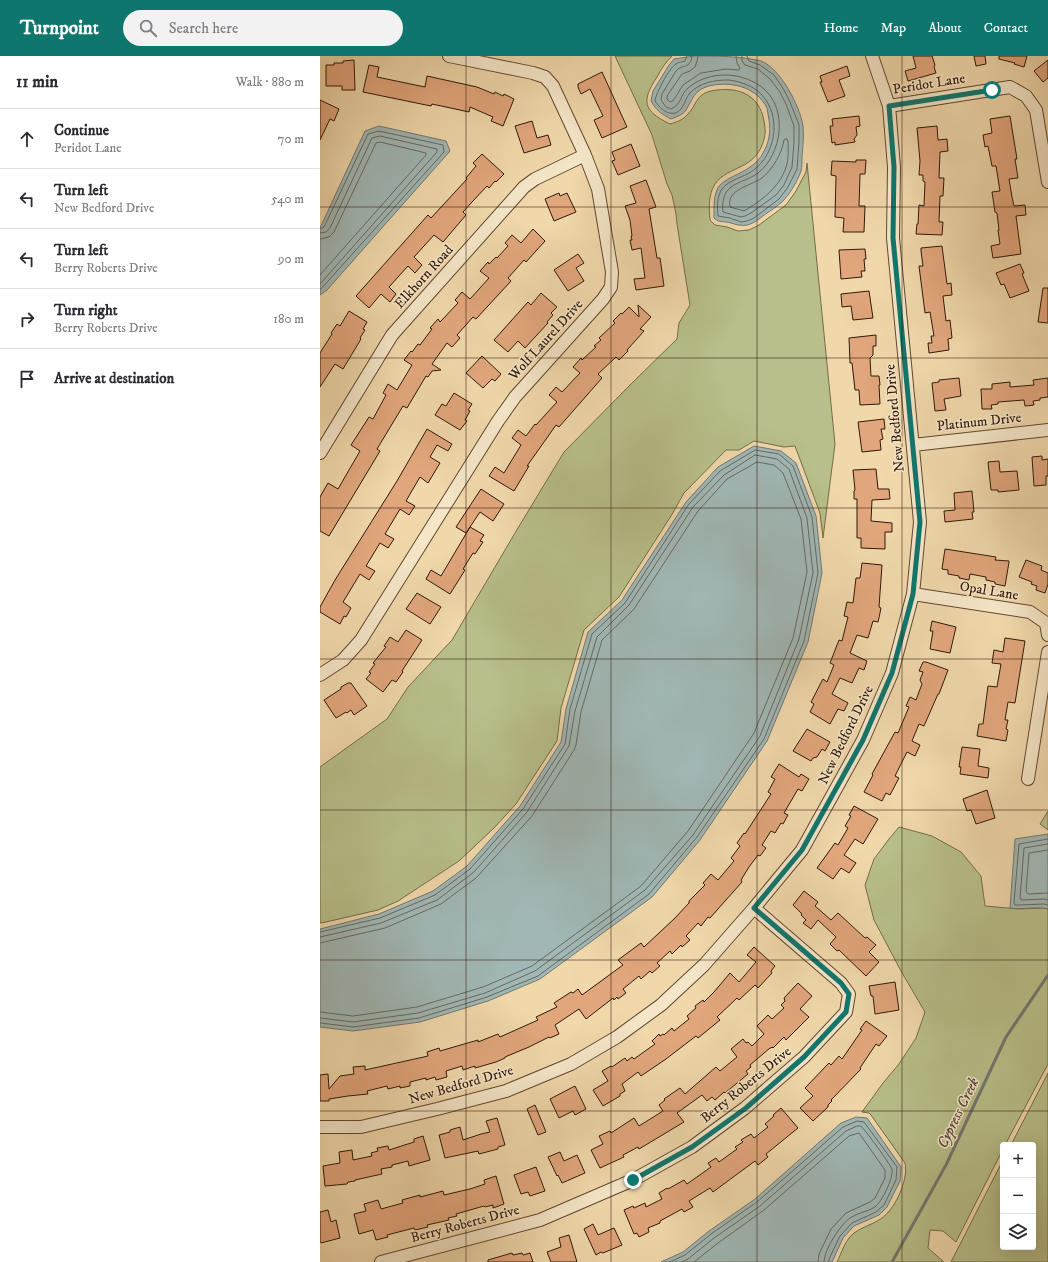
<!DOCTYPE html>
<html lang="en">
<head>
<meta charset="utf-8">
<style>
  :root { --surface:#fff; --page:#f2f2f3; --text:#2b2b33; --muted:#7c7c81; --line:#e1e1e2; --accent:#0f766e }
  body { margin:0; font-family:"IM FELL DW Pica",serif; background:var(--page); color:var(--text) }
  .controls { position:absolute; right:12px; bottom:12px; display:grid; overflow:hidden; border-radius:4px; box-shadow:0 4px 16px #0002 }
  .controls button { width:36px; height:36px; display:grid; place-items:center; padding:0; border:0; border-bottom:1px solid var(--line); background:var(--surface); color:var(--text); font:20px sans-serif }
  .stop { position:absolute; width:12px; height:12px; margin:-9px; border:3px solid #0f766e; border-radius:50%; background:#fff }
  .stop.end { background:#0f766e; border-color:#fff; box-shadow:0 1px 4px #0008 }
  .list { margin:0; padding:0; list-style:none }
  h2 { display:flex; justify-content:space-between; align-items:center; height:52px; margin:0; padding:0 16px; font-size:17px }
  h2 small { font-size:13px; font-weight:400; color:var(--muted) }
  .list li { display:grid; grid-template-columns:26px 1fr auto; gap:12px; align-items:center; box-sizing:border-box; height:60px; padding:0 16px; border-top:1px solid var(--line) }
  .list b { display:block; font-size:15px; white-space:nowrap }
  .list p { margin:0; font-size:13px; white-space:nowrap; color:var(--muted) }
  .list em { font-size:13px; font-style:normal; color:var(--muted) }
  .icon { flex:none; width:22px; height:22px; fill:none; stroke:currentColor; stroke-width:2; stroke-linecap:round; stroke-linejoin:round }
  .map { position:relative; flex:none; width:728px; height:1206px; overflow:hidden }
  header { display:flex; align-items:center; gap:24px; box-sizing:border-box; height:56px; padding:0 20px; background:var(--accent); color:#fff }
  header strong { font-size:19px }
  nav { display:flex; gap:22px; margin-inline-start:auto; font-size:14px }
  .search { width:280px; height:36px; background:var(--page); display:flex; align-items:center; gap:10px; box-sizing:border-box; padding:0 14px; border-radius:22px; color:var(--muted); font-size:15px }
  main { display:flex }
  aside { flex:1; background:var(--surface) }
  .map>svg:first-child { display:block }
</style>
</head>
<body>
<header>
<strong>Turnpoint</strong>
<div class="search"><svg class="icon" aria-label="search" viewBox="0 0 24 24"><circle cx="10" cy="10" r="6"/><path d="M15 15l6 6"/></svg>Search here</div>
<nav><a>Home</a><a>Map</a><a>About</a><a>Contact</a></nav>
</header>
<main>
<aside>
<h2>11 min<small>Walk · 880 m</small></h2>
<ul class="list">
<li><svg class="icon" aria-label="ahead" viewBox="0 0 24 24"><path d="M12 20V5M6 11l6-6 6 6"/></svg><div><b>Continue</b><p>Peridot Lane</p></div><em>70 m</em></li>
<li><svg class="icon" aria-label="left" viewBox="0 0 24 24"><path d="M17 20v-9H6M10 6l-5 5 5 5"/></svg><div><b>Turn left</b><p>New Bedford Drive</p></div><em>540 m</em></li>
<li><svg class="icon" aria-label="left" viewBox="0 0 24 24"><path d="M17 20v-9H6M10 6l-5 5 5 5"/></svg><div><b>Turn left</b><p>Berry Roberts Drive</p></div><em>90 m</em></li>
<li><svg class="icon" aria-label="right" viewBox="0 0 24 24"><path d="M7 20v-9h11M14 6l5 5-5 5"/></svg><div><b>Turn right</b><p>Berry Roberts Drive</p></div><em>180 m</em></li>
<li><svg class="icon" aria-label="arrive" viewBox="0 0 24 24"><path d="M6 21V4h12l-3 4 3 4H6"/></svg><div><b>Arrive at destination</b></div></li>
</ul>
</aside>
<div class="map">
<svg width="728" height="1206" viewBox="0 0 728 1206">
  <rect width="100%" height="100%" fill="#f0d8ab"/>
  <filter id="stains"><feTurbulence type="fractalNoise" baseFrequency=".005" numOctaves="4"/><feColorMatrix values="0 0 0 0 .2 0 0 0 0 .09 0 0 0 0 .02 0 0 0 .5 -.17"/></filter>
  <radialGradient id="worn" r=".72"><stop offset=".6" stop-color="#630" stop-opacity="0"/><stop offset="1" stop-color="#630" stop-opacity=".3"/></radialGradient>
  <path fill="#b8bf8a" stroke="#746c4a" d="M295 0H352C346 6 341 13 337 21 321 45 323 55 350 68 357 66 363 64 368 58 376 50 376 38 391 35 416 30 439 37 444 65 445 70 446 77 444 83 436 115 408 109 395 128 388 139 389 152 390 164L395 169 407 171 418 175 429 174 439 169 466 149 476 135 486 116 487 107 515 388 503 482 500 457 475 390 464 391 434 385 419 394H406L364 437 351 460 299 541 264 574 241 652 237 685 196 748 174 772 139 805 78 845 58 854 6 866 0 867V711L67 663 88 631 132 584 198 472 244 396 312 327 357 283 359 267 370 249 357 168 356 158 352 139 347 128 332 79Z
    M728 755V774L720 768Z
    M579 771 612 780 641 796 661 820 665 850 699 853 724 852 728 853V1008L685 1089H683V1093L636 1186 623 1175 610 1174 608 1192 624 1206H517C522 1196 525 1184 534 1177 542 1171 551 1169 559 1164 574 1156 589 1124 585 1107L551 1059 549 1057 542 1056 563 1027 579 1008 596 982 605 956 581 915 554 864 545 829 554 803 569 783Z
    M728 1017V1206H631L683 1104V1191H713V1089H691Z"/>
  <path fill="#a0b7b5" stroke="#747770" d="M374 0C396 0 421 0 441 5 460 12 480 50 483 70 484 79 483 90 482 100 482 105 482 111 481 115 477 126 470 138 462 146 457 150 452 154 447 157 433 167 429 173 411 167 405 165 399 167 394 162 394 152 393 137 400 129 405 124 412 121 418 118 428 113 438 107 443 97 449 87 451 75 449 64 448 60 448 56 447 52 436 30 410 25 389 30 374 34 373 43 366 54 363 59 356 61 351 63 341 58 336 54 331 45L333 35 349 9 354 3Z
    M59 70 126 85 130 95 7 234 0 239V172L45 75Z
    M434 390 461 395 476 407 496 460 502 517 488 586 447 685 380 784 332 841 220 923 168 945 100 966 33 975 0 971V873L59 858 113 835 147 810 200 750 241 686 246 653 268 576 302 544 366 446 398 411Z
    M728 778V853C717 850 702 854 690 852L695 783Z
    M536 1061 547 1062 581 1111 580 1125 567 1151 559 1159 534 1170 523 1182 512 1206H341L363 1196 389 1175 435 1143 521 1067Z"/>
  <g fill="none" stroke-linecap="round" stroke-linejoin="round">
    <path stroke="#68685f" stroke-width="1" d="M367 0 365 5C362 6 358 6 356 8 349 12 336 37 335 45 341 54 352 63 361 53 365 48 366 41 370 37 379 27 395 24 407 24 411 24 415 25 419 26 431 30 438 33 446 44 460 65 455 97 435 113 426 121 409 123 402 133 397 140 397 152 398 160L410 162 421 166 427 165 434 162 459 143 468 131 477 113 479 86V69L470 46 464 34 454 19 440 9 429 5 427 0
      M372 0C371 13 362 8 356 15L342 38 341 44 346 51 351 53C362 48 360 39 368 32 389 14 423 15 444 33 468 54 462 98 438 117 429 124 414 126 407 135 403 140 402 150 403 156L421 161 425 160 431 157 456 139 464 129 472 111 474 86V70L466 48 460 36 450 23 438 13 425 9 422 5V0
      M378 0 377 5 375 11 370 15 362 18 347 40V43L350 46 353 45 363 29 381 17 406 13 419 14 420 12 417 7 416 0
      M467 83 468 86C468 93 469 103 466 111 460 131 441 145 424 155L410 151C406 133 431 130 442 122 453 113 462 97 464 84Z
      M0 172H3L5 169 48 78 59 75 123 89 124 96 0 234
      M0 177 6 176 10 172 52 82 60 80 117 93V96L0 228
      M0 183 9 181 14 176 56 87 60 86 106 97V99L0 219
      M728 783 699 788 694 847 695 849H699L724 848 728 849
      M728 788 704 792 700 842 701 844 724 843 728 844
      M728 794 709 797 706 836 708 838 728 837
      M0 876 60 862 115 839 150 813 203 753 245 688 250 653 272 578 305 547 369 448 400 415 435 394 459 398 473 410 492 461 498 517 484 585 444 683 377 781 329 838 218 920 167 941 99 962 33 971 0 967
      M0 881 61 867 117 844 154 816 207 756 249 690 255 655 277 581 309 549 373 451 404 419 435 399 457 403 469 413 487 462 493 517 479 583 440 680 373 779 325 834 215 915 165 937 98 957 33 966 0 962
      M0 887 65 872 121 848 156 822 212 760 254 694 256 689 261 656 282 584 314 553 378 455 407 423 437 406 454 409 463 417 481 463 487 516 473 582 434 677 368 775 321 830 212 910 163 931 97 951 33 960 0 956
      M350 1206 365 1199 391 1178 437 1146 523 1071 537 1065 544 1066 577 1111 576 1124 564 1149 556 1156 532 1167 520 1180 509 1203V1206
      M362 1206 368 1203 394 1182 440 1150 526 1075 537 1070H541C546 1075 570 1108 572 1113 574 1121 562 1146 555 1151 547 1156 537 1157 530 1162 520 1169 504 1194 504 1206
      M374 1206 398 1187 444 1154 529 1080 539 1077 565 1114V1122L555 1142 550 1146 526 1157 511 1173 499 1198 498 1206"/>
    <path stroke="#747770" stroke-width="3" d="M572 1206 626 1109 686 981 728 919"/>
  </g>
  <path fill="#e1a67c" stroke="#311809" d="M593 0H612L615 9 614 11 616 17 588 25 585 15 596 12Z
    M654 0H665L666 8 656 10Z
    M679 0H707L704 11 694 8 695 7 679 3Z
    M34 4 35 34H22V30H6V9H14V7H23V5Z
    M728 4V22L723 26 714 15Z
    M49 9 59 11 57 21 105 31 107 20 157 31 174 38 175 36 183 40 184 38 194 43 183 70 171 65 173 61 150 51 149 56 112 48 111 50 43 36Z
    M527 10 530 20 519 24 525 40 508 46 500 26H502L500 20Z
    M282 16 307 71 282 82 274 64 283 60 270 33 261 38 258 31V28Z
    M0 44 19 53 14 65 10 63 0 84Z
    M539 60 540 70 536 71 537 79 534 83 535 86 515 89V86L512 87 510 70H513L512 63Z
    M690 60 697 103H695L698 122 689 123 692 141 694 150 705 149 706 159 696 160 701 198 673 202 671 190 680 188 678 174H679L677 157 675 156 672 136 680 135 676 110H672L668 90 665 91 663 79 672 77 670 63Z
    M212 65 217 82 228 79 231 89 204 97 195 70Z
    M617 70 618 84 627 83 628 95 620 96 619 122H624L623 140H620L619 166H623L622 179 596 178 597 168H598L599 149 604 150 605 126 603 125V119H599L600 105 597 72Z
    M311 88 320 110 298 119 292 105 295 104 292 96Z
    M162 98 184 118 176 126 175 125 169 132 167 130 152 146 143 156 146 159 123 186 114 179 94 201 102 209 95 217 88 210 69 231 76 238 70 246 61 238 49 252 36 240 108 159 111 162 147 123 146 122 156 110 153 107Z
    M536 104H546L545 118H540L539 150H545L544 176H523L524 162 515 161 516 120 511 119 512 105 536 106Z
    M326 124 336 151 329 153 337 202H340L344 230 316 234 314 223 325 222 321 192 312 194 310 184H312L311 180H312L310 164 305 150 316 147 310 130Z
    M239 137 240 140 247 137 256 156 234 165 225 143Z
    M213 173 225 185 206 206 204 204 188 222 191 225 156 263 153 261 137 279 140 282 132 291 127 287 112 308 121 314 112 315 108 321 106 320 87 352 83 350 57 393 60 395 9 480 0 475V441L8 427 18 433 40 395 31 389 49 361 53 363 66 339 63 337 68 328 77 334 92 309 84 304 91 295 92 296 98 288 100 289 112 273 110 272 118 263 120 266 138 247 135 244 142 236 150 243 169 222 160 215 168 206 169 208 176 201 177 202 188 190 185 187 192 179 201 187Z
    M622 190 627 228 631 227 632 239 623 240 626 265 630 264 632 282 628 283 629 294 609 297 608 287H612L611 280H614L610 256 605 257 599 210H603L601 195V192Z
    M545 193 546 203H544L545 215H541L542 221 521 223 519 194Z
    M258 198 264 207 256 212 264 225 248 235 234 214Z
    M700 208 704 217 702 218 709 235 690 242 684 228 681 229 676 217Z
    M723 232H728V267L718 266Z
    M549 235 553 262 533 264 531 250 522 251 521 238Z
    M221 237 237 251 231 257 233 259 227 266 228 267 205 292 198 285 188 296 174 284 208 246 211 249Z
    M318 249 331 261 320 273 324 275 307 294 308 295 299 304 296 301 278 318 282 322 239 371 236 369 207 410H209L194 435 169 420 175 411 184 417 201 389 192 382 198 374 206 380 215 368 216 369 237 346 229 339 236 331 242 336 260 317 253 311 261 302 262 304 276 291 274 290 281 284 279 282 295 267 293 265 301 257 302 258 309 251 319 261Z
    M29 255 47 266 43 273 45 274 40 282 41 283 23 313 15 308 0 331V297L12 278 11 277 17 268 20 270Z
    M556 279V290H553V299L550 302 551 320H559L560 329H559L560 348 540 349 539 334H535L532 307H530L529 282Z
    M162 300 181 318 175 325 172 323 163 332 146 317Z
    M639 322 641 340 624 343 626 354 615 355 612 327 619 326V324Z
    M728 322V341L720 342V344L713 345 714 349 705 350 704 344 678 346V348L671 349 672 353H662L661 333H672V328L690 326V331L714 329 713 324Z
    M134 337 152 348 148 354 150 355 145 364 147 365 140 374 115 359 122 348 126 350Z
    M564 363 565 373H561L563 383 560 384 561 394 542 396 538 366Z
    M107 373 132 388 128 395 117 389 110 401 120 407 108 427 100 421 86 445 95 450 89 459 80 453 65 478 74 483 68 492 60 487 46 510 55 515 49 524 40 518 23 546 31 552 26 561 24 560 20 568 0 556V551L15 524 77 425Z
    M722 400V404L728 403V420H726V429L714 430 712 401Z
    M679 405 680 416 697 415 699 434 678 436V434H671L668 406Z
    M556 413 558 433H569L570 443 552 444 551 465 572 467V476H565V493L541 492V482H537V443H534V435L535 434 533 414Z
    M161 433 184 448 173 465 160 456 146 477 136 471Z
    M652 435 654 456H652L653 463 625 466 624 455 635 454 634 437Z
    M150 471 164 479 160 485 163 486 155 498 153 497 143 513 145 514 130 538 106 523 111 514 121 520Z
    M625 493 676 501 675 504 689 505V506L685 530 675 528V526L666 524V521L650 518 649 524 639 522V520L628 518V514L622 513Z
    M706 504 722 510 721 514 728 517V528L725 537 716 534 717 530 711 528 712 526 699 521Z
    M542 507 562 509 559 551 561 552 560 557 558 566 553 565 548 582 537 579 530 597 547 605 544 614 539 612 532 627 520 622 512 638 528 647 524 655 518 653 510 668 490 656 494 648 491 646 503 623 507 626 514 609 510 607 519 584 522 585 528 561 524 560 527 546 533 547 536 522H540Z
    M97 537 121 551 110 568 86 553Z
    M612 565 636 571 630 597 610 593 613 575H610Z
    M86 574 102 584 82 615 83 616 76 626 72 624 63 636 46 623 51 617 49 616 55 608 53 607 66 591 64 590 70 581 78 586Z
    M685 582 705 585 695 647 688 646 685 664H688L686 673 688 674 686 685 657 680 659 668H663L668 630 677 631 681 608 672 607 674 594 683 596Z
    M603 606H606L628 614 619 638H618L604 670 599 668 592 685 600 689 595 700 587 696 575 720 579 722 570 739 566 737 562 745 544 736 553 719 552 718 575 676 578 677 589 651 586 650 590 641 596 644 602 628 600 624 603 616 599 615Z
    M28 627H31L47 650 34 659 31 654 27 657 26 656 16 662 4 644 21 633V631Z
    M487 673 510 686 505 695 502 693 497 701 493 702 491 705 473 695Z
    M642 691 660 693 658 710 669 712 668 722 640 718 641 711H639Z
    M459 708 479 721 481 718 489 723 482 735 478 733 464 757 468 759 463 768 461 767 455 777 451 775 442 789 446 792 440 800 438 799 429 811 421 824 422 826 390 862 388 861 381 870 378 867 366 880 370 884 362 891 361 889 352 898 350 895 337 907 340 910 332 917 330 915 321 923 319 920 303 933 306 937 298 943 297 941 294 944 293 942 266 963 259 953 235 969 239 978 230 982 229 981 209 991 185 1001V1002L176 1006 155 1012V1010L143 1014 142 1010 126 1015 127 1021 116 1024 115 1021 106 1024V1022L90 1026V1030L80 1032V1030L68 1033 67 1030 47 1035 48 1038 28 1040 9 1043V1045H0V1019L8 1018 9 1033 20 1020 34 1018 33 1011 45 1010V1014L108 1000 107 996 119 992 120 995 158 984V986L178 978 180 981 218 964 216 961 237 951 234 947 251 936 253 937 258 933 262 939 303 909 298 904 321 887 324 891 354 863 369 847V845L385 829 383 827 391 818 398 824 414 805 411 802 420 790 417 787 424 777 425 778 451 738 448 736 455 723 451 721Z
    M667 734 675 762 656 768 651 754 647 755 643 743Z
    M534 750 558 763 543 788 535 783 524 799 536 807 529 817 521 812 513 823 497 812 515 787 518 789 528 772 525 770 531 760 529 759Z
    M484 835 498 846 495 850 511 864 518 857 545 882 547 881 556 889 549 896 559 906 546 920 519 894 517 895 510 888 516 881 498 864 491 873 483 867 486 864 481 859 482 858 473 849Z
    M434 891 455 910 451 915 452 917 438 932 435 929 419 944 417 942 397 961 400 964 378 982 376 980 346 1003 321 1020 318 1016 302 1028 305 1035 300 1038V1040L283 1050 273 1034 288 1025 282 1015 291 1010 292 1011 305 1002 307 1005 312 1001 314 1003 335 988 332 985 339 978 340 980 343 978 344 979 352 972 354 975 369 963 367 960 376 952 375 950 383 944 384 946 394 936 410 917 419 926 436 906 427 899Z
    M575 926 579 954 555 958 553 940H551L549 930Z
    M478 927 492 940 480 953 489 961 466 984 464 981 453 992 452 991 451 992H450L430 1009 431 1011 426 1015 428 1018 405 1037 404 1036 395 1044 392 1041 387 1045 382 1039 357 1057 364 1066 319 1093 318 1091 303 1099 304 1101 280 1112 271 1094 283 1088 279 1080 290 1075 291 1077 314 1062 319 1070 343 1055 339 1049 345 1044 344 1043 360 1032 365 1038 396 1011 400 1015 417 1001 411 993 423 983 426 987 428 986 432 990 444 978 437 970 448 959 452 963 464 952 461 949 465 945 464 942Z
    M546 965 567 980 559 990 556 988 540 1012 541 1013 511 1044 512 1045 508 1049V1051L493 1065 480 1052 493 1040 485 1032 509 1007 511 1009 519 1000 522 1003 542 974 540 973Z
    M255 1030 266 1053 255 1059 253 1055 239 1062 230 1043Z
    M215 1049 226 1076 218 1079 207 1053Z
    M461 1052 478 1072 446 1098 448 1101 438 1109 435 1105 393 1136 390 1132 369 1145 373 1151 364 1156 362 1153 340 1165V1167L328 1172 329 1176 319 1181 317 1177 314 1178 304 1154 313 1150 314 1152 325 1147 326 1151 342 1143 339 1137 347 1132 348 1133 364 1124 367 1128 391 1111 388 1107 396 1102 399 1106 417 1093 415 1091 423 1086 421 1084 431 1078 434 1082 448 1071 445 1068 454 1060 453 1059Z
    M177 1062 185 1089 178 1091V1093L159 1098 158 1095 125 1102 119 1079 130 1076V1074L140 1071 143 1084 161 1078 170 1076 166 1065Z
    M103 1080 110 1104 89 1110 88 1105 72 1109V1111L61 1113 62 1118 35 1124V1125L28 1126 27 1128 5 1130 3 1110 20 1107 19 1096 32 1094 33 1104 52 1100 51 1097 58 1095 57 1092 68 1090 69 1094 94 1086V1083Z
    M240 1096 244 1105 257 1099 265 1117 242 1127 238 1119 237 1120 228 1101Z
    M216 1111 225 1135 210 1140 208 1136 201 1138 194 1119Z
    M176 1120 184 1148 173 1152V1149L165 1151 164 1150 136 1158 137 1160 128 1162 129 1164 107 1169 108 1171 95 1174 94 1172 67 1179 68 1181 56 1184 53 1174 39 1178 34 1158 46 1155 44 1148 58 1144 61 1153 83 1147 82 1144 100 1139V1141L123 1135 124 1139 150 1133 165 1128 164 1124Z
    M8 1154 11 1166 16 1164 20 1182 1 1187 0 1185V1156Z
    M273 1168 278 1179 294 1172 302 1189 283 1197 281 1196 276 1199 264 1173Z
    M249 1179 257 1206H231L227 1196 241 1191 239 1182Z
    M192 1197 193 1199 202 1197 203 1199 210 1197 213 1206H168V1204Z"/>
  <g fill="none" stroke-linecap="round" stroke-linejoin="round">
    <g stroke="#614832" stroke-width="14">
      <path id="minor" d="M569 50 690 31 706 40 716 54 728 126
        M593 389 728 374
        M0 397 72 279 204 131 215 123 265 99
        M593 538 710 556 726 567 728 579
        M0 619 23 604 41 584 178 365 195 341 283 243 291 231 292 216 278 133 265 99 233 30 225 21 213 17 129 0
        M708 723 728 596
        M0 1071H41L117 1053 186 1035 251 1008 297 981 341 949 384 909 434 852 482 794 543 684 572 617 593 538 600 466 573 182 574 111 569 50 552 0
        M61 1206 220 1164 313 1124 372 1091 425 1052 484 1001 526 956 529 938 521 927 434 852"/>
    </g>
    <use href="#minor" stroke="#f5e6c8" stroke-width="12"/>
  </g>
  <g fill="none" stroke-linecap="round" stroke-linejoin="round">
    <path stroke="#0f766e" stroke-width="5" d="M313 1124 372 1091 426 1052 484 1001 526 956 529 938 521 927 434 852 482 794 543 684 572 617 593 538 600 466 573 182 574 111 569 50 672 34"/>
  </g>
  <path fill="none" stroke="#311809" stroke-width="1" stroke-opacity="0.55" d="M146 0V1206M291 0V1206M437 0V1206M582 0V1206M0 151H728M0 302H728M0 452H728M0 603H728M0 754H728M0 904H728M0 1055H728"/>
  <g text-anchor="middle" dominant-baseline="central" stroke-width="3" stroke-linejoin="round" paint-order="stroke">
    <g font-size="14" fill="#311809" stroke="#f5e6c8">
      <text transform="translate(609 28) rotate(-9)">Peridot Lane</text>
      <text transform="translate(104 221) rotate(-48)">Elkhorn Road</text>
      <text transform="translate(226 284) rotate(-48)">Wolf Laurel Drive</text>
      <text transform="translate(575 362) rotate(-95)">New Bedford Drive</text>
      <text transform="translate(659 366) rotate(-6)">Platinum Drive</text>
      <text transform="translate(669 535) rotate(9)">Opal Lane</text>
      <text transform="translate(526 679) rotate(-64)">New Bedford Drive</text>
      <text transform="translate(141 1029) rotate(-16)">New Bedford Drive</text>
      <text transform="translate(426 1029) rotate(-39)">Berry Roberts Drive</text>
      <text transform="translate(145 1168) rotate(-15)">Berry Roberts Drive</text>
    </g>
    <g font-size="15" font-style="italic" fill="#52483d" stroke="#f5e6c8">
      <text transform="translate(638 1057) rotate(-64)">Cypress Creek</text>
    </g>
  </g>
  <rect width="100%" height="100%" filter="url(#stains)"/>
  <rect width="100%" height="100%" fill="url(#worn)"/>
</svg>
<div class="controls">
<button>+</button>
<button>−</button>
<button><svg class="icon" aria-label="layers" viewBox="0 0 24 24"><path d="M12 4l9 5-9 5-9-5zM3 14l9 5 9-5"/></svg></button>
</div>
<div class="stop" style="left:672px;top:34px"></div>
<div class="stop end" style="left:313px;top:1124px"></div>
</div>
</main>
</body>
</html>
